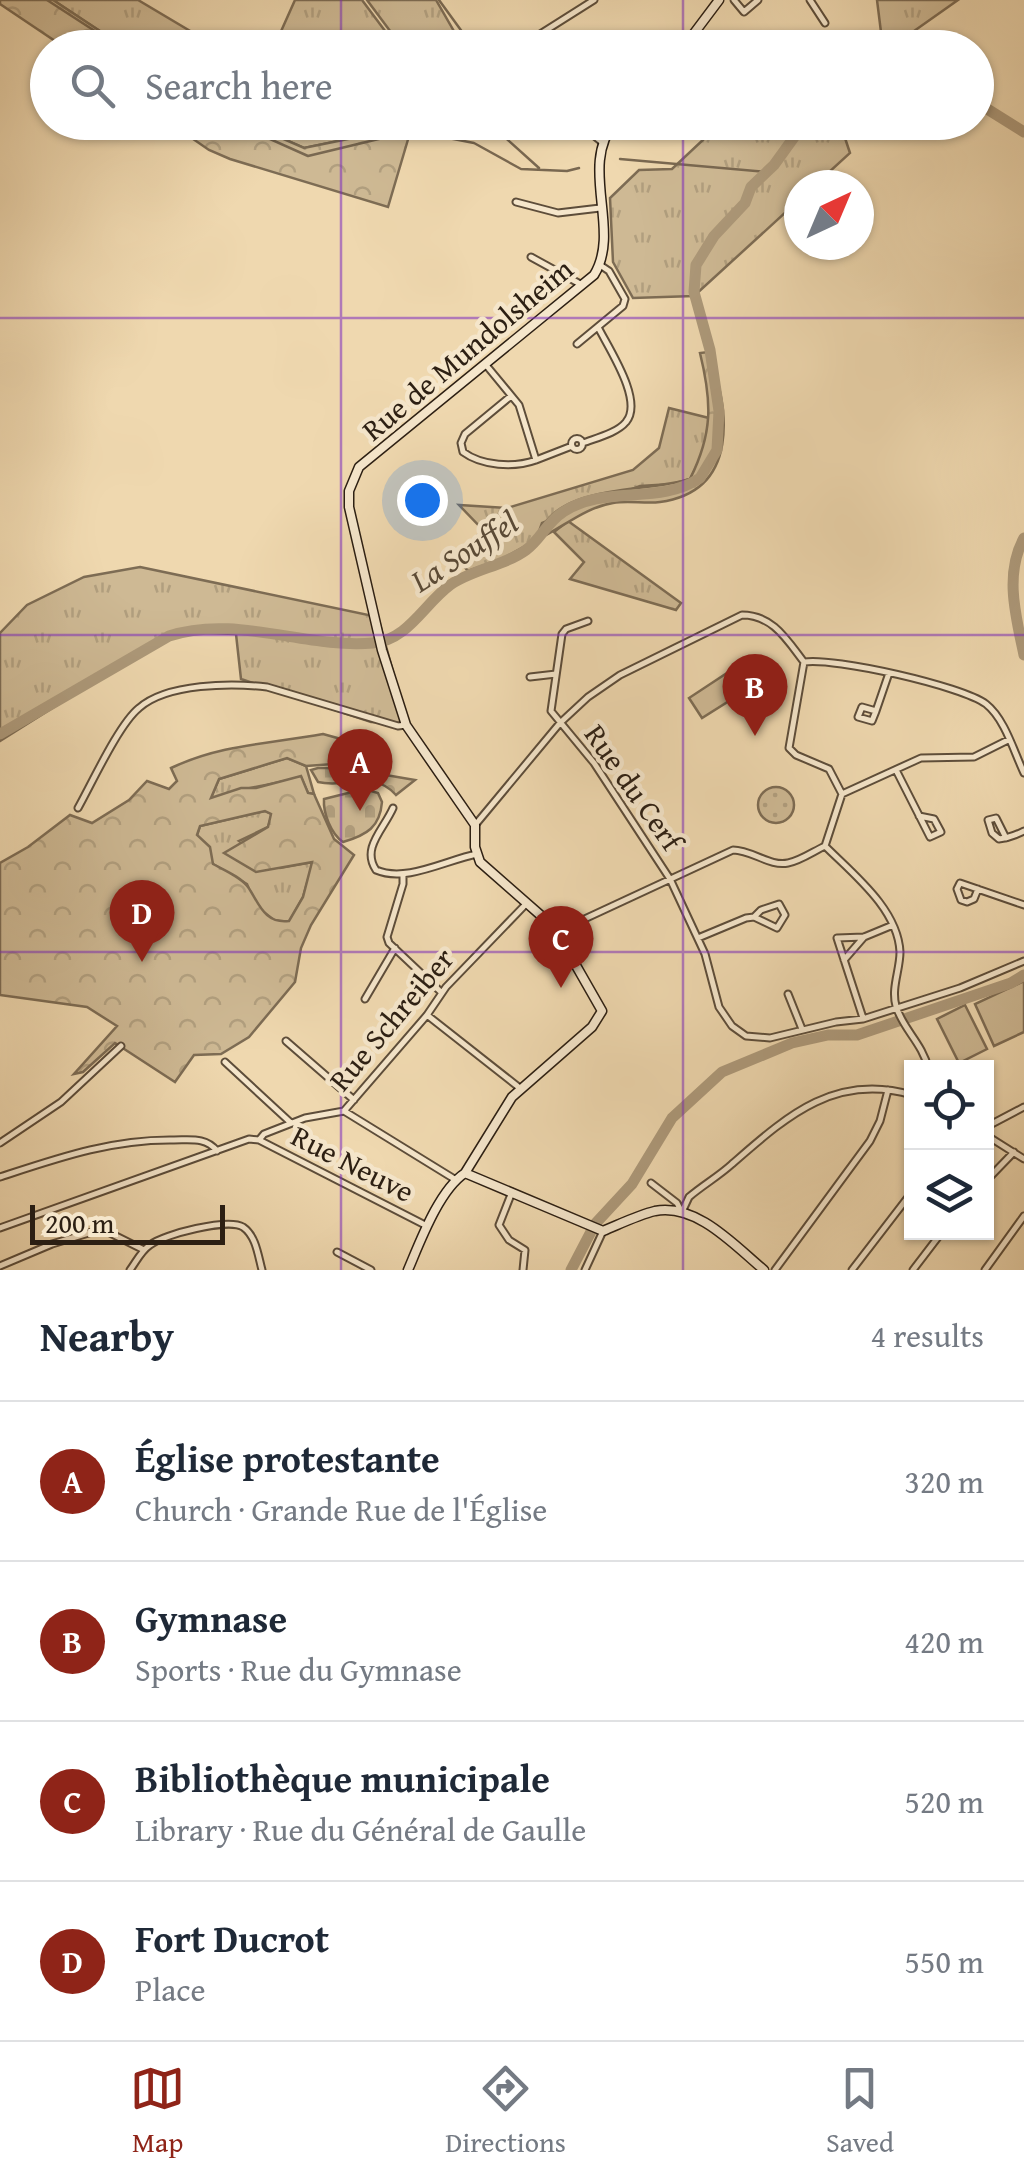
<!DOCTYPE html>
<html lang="en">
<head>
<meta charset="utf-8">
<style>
  :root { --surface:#fff; --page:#f6f6f7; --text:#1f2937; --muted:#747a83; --line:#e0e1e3; --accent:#8f2418 }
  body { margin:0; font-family:"Gentium Book Plus",serif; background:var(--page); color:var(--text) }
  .controls { position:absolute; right:30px; bottom:30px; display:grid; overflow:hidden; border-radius:0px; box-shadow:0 2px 8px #0004 }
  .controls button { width:90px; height:90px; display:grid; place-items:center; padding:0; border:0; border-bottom:2px solid var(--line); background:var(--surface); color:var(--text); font:50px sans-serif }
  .compass { position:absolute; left:784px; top:170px; width:90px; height:90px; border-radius:50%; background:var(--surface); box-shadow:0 2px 8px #0004; rotate:44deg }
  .scale { position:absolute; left:30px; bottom:25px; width:195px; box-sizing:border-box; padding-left:10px; border:5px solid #2c1f13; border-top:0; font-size:28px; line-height:35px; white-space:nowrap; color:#2c1f13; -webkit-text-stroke:8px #f5e6cb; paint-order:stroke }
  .you { position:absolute; left:422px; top:500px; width:35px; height:35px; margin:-25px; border:8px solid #fff; border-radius:50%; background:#1a73e8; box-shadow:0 0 0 15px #1a73e833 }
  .badge { display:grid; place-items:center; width:65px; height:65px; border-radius:50%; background:var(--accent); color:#fff; font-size:32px; font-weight:700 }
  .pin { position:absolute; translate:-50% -82px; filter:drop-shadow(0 2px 5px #0008) }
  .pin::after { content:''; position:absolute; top:52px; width:35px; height:30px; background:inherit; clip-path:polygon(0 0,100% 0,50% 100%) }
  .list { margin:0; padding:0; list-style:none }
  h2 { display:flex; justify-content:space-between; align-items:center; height:130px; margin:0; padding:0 40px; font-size:42px }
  h2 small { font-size:32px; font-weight:400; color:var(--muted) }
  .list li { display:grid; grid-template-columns:65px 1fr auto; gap:30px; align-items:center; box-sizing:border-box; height:160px; padding:0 40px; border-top:2px solid var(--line) }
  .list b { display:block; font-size:38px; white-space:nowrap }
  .list p { margin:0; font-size:32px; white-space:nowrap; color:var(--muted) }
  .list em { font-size:32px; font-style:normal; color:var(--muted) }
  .icon { flex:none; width:55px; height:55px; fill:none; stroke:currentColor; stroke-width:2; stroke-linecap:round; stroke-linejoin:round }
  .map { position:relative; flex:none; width:1024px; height:1270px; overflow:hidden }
  .search { position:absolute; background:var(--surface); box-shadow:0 2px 8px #0004; left:30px; right:30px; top:30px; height:110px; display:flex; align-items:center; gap:25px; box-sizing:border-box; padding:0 35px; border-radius:55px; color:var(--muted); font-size:38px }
  .sheet { height:770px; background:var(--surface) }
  nav { display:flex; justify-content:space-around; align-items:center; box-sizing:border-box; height:140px; border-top:2px solid var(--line); background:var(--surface); font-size:28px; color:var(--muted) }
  nav a { display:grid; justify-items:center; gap:5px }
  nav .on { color:var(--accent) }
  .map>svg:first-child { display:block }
</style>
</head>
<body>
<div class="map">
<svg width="1024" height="1270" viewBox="0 0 1024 1270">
  <defs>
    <pattern id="grass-tufts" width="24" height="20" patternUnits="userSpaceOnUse" patternTransform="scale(2.5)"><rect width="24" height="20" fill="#ceb994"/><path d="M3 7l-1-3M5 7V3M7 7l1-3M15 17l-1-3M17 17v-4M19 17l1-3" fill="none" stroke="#b19f7f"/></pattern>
    <pattern id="forest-crowns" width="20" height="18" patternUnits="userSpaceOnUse" patternTransform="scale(2.5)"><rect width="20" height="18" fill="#ceb994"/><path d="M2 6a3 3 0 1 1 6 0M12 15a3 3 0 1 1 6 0" fill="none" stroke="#b19f7f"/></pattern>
    <pattern id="cemetery-stones" width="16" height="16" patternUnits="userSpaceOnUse" patternTransform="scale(2.5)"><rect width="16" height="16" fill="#ceb994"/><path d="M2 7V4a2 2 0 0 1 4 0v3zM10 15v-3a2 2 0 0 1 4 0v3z" fill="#b19f7f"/></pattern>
    <pattern id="park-dots" width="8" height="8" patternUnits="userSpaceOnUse" patternTransform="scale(2.5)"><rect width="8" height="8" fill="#ceb994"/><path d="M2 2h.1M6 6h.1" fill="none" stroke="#b19f7f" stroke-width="1.8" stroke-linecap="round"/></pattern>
  </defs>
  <rect width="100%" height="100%" fill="#efd8af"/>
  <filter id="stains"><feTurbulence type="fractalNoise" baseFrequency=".002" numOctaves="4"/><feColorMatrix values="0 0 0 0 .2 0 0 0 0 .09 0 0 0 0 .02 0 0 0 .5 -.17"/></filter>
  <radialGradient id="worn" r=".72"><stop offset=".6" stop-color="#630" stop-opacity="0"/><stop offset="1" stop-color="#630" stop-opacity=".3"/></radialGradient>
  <path fill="url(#grass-tufts)" stroke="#7d6c54" stroke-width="2.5" d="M53 0H138L217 47H124Z
    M295 0H362L397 47H274Z
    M367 0H436L463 47H402Z
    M877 0H958L890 48 881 32Z
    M722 122 840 123 850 153 815 185H799V200L694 296 633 298 613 262 610 198 639 170 672 169Z
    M247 123H415L412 126 304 148Z
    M669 408 709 418 704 451 690 479 672 484 640 486 542 523 536 540 502 559 468 571 455 556 483 530 459 505 507 508 633 470 659 448Z
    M568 521 681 603 676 610 570 579 584 562 554 532Z
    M140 567 378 617 407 723 371 722 241 679 236 634 173 632 0 741V633L27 605 84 577Z
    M287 758 306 766 314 794 308 793 301 777C270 786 239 787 210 800L219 779Z
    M265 811 272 814 268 827 239 841 280 868 313 862 303 897 289 922 274 920 256 906 247 884 213 864 197 835 200 826Z"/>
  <path fill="url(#forest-crowns)" stroke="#7d6c54" stroke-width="2.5" fill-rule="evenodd" d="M0 0H53L124 47H64L0 4Z
    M170 123H247L304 148 412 126 388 207 230 159 209 150Z
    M708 352C730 409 740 491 660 502 645 504 628 500 613 503 583 508 563 528 536 540 554 482 643 494 690 479 713 433 712 402 700 353Z
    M323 734 366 746 390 758 387 769 348 763 306 766 287 758 219 779 211 798 241 788H256L301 776 308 793 314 794 334 839 354 855 311 925 301 948 295 982 249 1037 221 1054 194 1055 175 1082 115 1043 83 1072 74 1074 117 1026 87 1007 0 995V863L28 847 70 815 92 823 129 800 147 781 169 789 177 781 171 768C222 744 269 744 323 734ZM265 811 271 814 268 827 224 853 256 872 312 862 303 897 289 921C264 924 259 903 248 887 241 877 224 870 213 864L210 847 197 835 200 826Z"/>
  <path fill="url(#cemetery-stones)" stroke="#7d6c54" stroke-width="2.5" d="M318 768H345L415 780 396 795C373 769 347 789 318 782L311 770Z
    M364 789 378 793 382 802C380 827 367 835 343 842 331 834 323 813 324 799Z"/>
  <path fill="url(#park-dots)" stroke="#7d6c54" stroke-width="2.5" d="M758 805a18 18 0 1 1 36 0a18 18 0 1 1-36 0Z"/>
  <path fill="#ceb994" stroke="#7d6c54" stroke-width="2.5" d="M727 673 740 694 702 718 689 698Z
    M1024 981V1032L994 1046 975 1004Z
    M965 1005 987 1049 959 1063 937 1019Z"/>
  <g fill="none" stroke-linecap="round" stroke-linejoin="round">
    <path stroke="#796851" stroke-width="2.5" d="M47 0 121 48
      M439 0 463 33 469 48
      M232 122 308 156 412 131 474 143 521 169 567 171 579 168
      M495 122 499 132 539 168
      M620 159 767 172"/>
    <path stroke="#ad997a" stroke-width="11" d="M976 102 1024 132
      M1024 538C1004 574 1016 617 1024 655
      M0 734 169 636C236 614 305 649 373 643 408 640 424 604 450 585 473 569 504 566 526 550 541 539 547 522 563 512 605 484 658 506 700 478L717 450 719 411 710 350 694 292 696 265 714 236 745 203 751 187 774 165 805 122
      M571 1270 595 1224 632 1184 672 1118 722 1072 792 1043 828 1035H857L1011 983 1024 975"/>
    <g stroke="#5d4d3a" stroke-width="9">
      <path id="street" d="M734 0 744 12 758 0
        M810 0 825 23
        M518 48 594 0
        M577 122 602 142
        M516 202 558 213 600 208
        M531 257 582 285
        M577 344 623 306 625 299 609 271 600 265
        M486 365 519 405 536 460 572 446
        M511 396 465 434 461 443 463 452C482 466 514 468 536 460
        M571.5 444a5.5 5.5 0 1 1 11 0a5.5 5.5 0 1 1-11 0Z
        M583 443C596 438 617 433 626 422 644 401 609 349 598 327
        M588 621 566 629 562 634 551 711 594 763 670 879 705 954 719 1007 732 1026 746 1036 770 1038 836 1022 863 1019 960 988 1024 961
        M804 662C834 657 962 686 986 704 1005 719 1014 752 1024 773
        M530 677 556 674
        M876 711 872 721 858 717 862 707 876 711 889 673
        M896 770 930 837 941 832 934 819 919 816
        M78 808C92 783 119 724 139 708 167 683 232 683 267 687L398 726 406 725
        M393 808C384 829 361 848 376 870 406 883 446 860 477 854
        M476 824 560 723 588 697 620 675 742 615C773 615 787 640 804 662L789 748 796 755 829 769 842 794 921 758 974 757 1008 740
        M1006 838 996 818 988 820 992 833 999 839C1008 838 1016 835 1024 831
        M825 846C853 874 898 909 900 952 900 970 891 988 896 1006 902 1028 923 1044 928 1068
        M403 874V884L387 937 389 943 442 993
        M978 889 974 899 967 902 961 900 957 889 960 883 1024 905
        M560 934 578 922 733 850C752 850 770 867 788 863 800 861 814 851 825 846L842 794
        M698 938 746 918 754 917 777 928 785 915 779 904 761 910 754 917
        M844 960 864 937
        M788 994 802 1029
        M365 999 395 948
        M427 1015 521 1089
        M863 1018 837 938 864 937 893 925
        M286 1041 354 1100
        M225 1062 291 1123
        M344 1111 456 1180
        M986 1127 1024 1107
        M986 1135 1024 1159
        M259 1140 264 1134 305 1118 344 1111 427 1015 446 987 526 904
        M259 1140 427 1226
        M0 1143 61 1102 121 1046
        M0 1177C58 1158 112 1139 174 1140 191 1140 206 1137 217 1151
        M986 1181 1014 1152
        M651 1183 677 1203 680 1209
        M512 1192 499 1225 509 1240 525 1250 523 1270
        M682 1212 689 1197C703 1185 719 1176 732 1164 785 1118 834 1072 912 1095
        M0 1228 249 1139 259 1140
        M337 1252 371 1270
        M0 1266 52 1244 102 1229 144 1250
        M130 1270C136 1262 141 1251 150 1245 164 1234 228 1218 243 1227 256 1236 258 1255 262 1270
        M585 1270 603 1231
        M775 1270 870 1141 880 1121 888 1090
        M852 1270 912 1192
        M913 1270 942 1232
        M985 1270 1024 1216"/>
    </g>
    <g stroke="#2c1f13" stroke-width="11">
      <path id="secondary" d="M683 48 719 0
        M465 1173 603 1231C620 1224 638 1215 655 1211 697 1203 735 1246 764 1270
        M408 1270C420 1242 439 1190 465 1173L512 1097 592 1027 602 1011 554 927 480 862 475 847V825L406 725 382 650 349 507V491L359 467 594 275C622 230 578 166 615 122"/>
    </g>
    <use href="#street" stroke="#f5e6cb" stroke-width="5"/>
    <use href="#secondary" stroke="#f5e6cb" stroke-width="8"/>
  </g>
  <path fill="none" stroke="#7b2cbf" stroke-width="2.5" stroke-opacity="0.55" d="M341 0V48M683 0V48M341 122V1270M683 122V1270M0 318H1024M0 635H1024M0 952H1024"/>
  <g text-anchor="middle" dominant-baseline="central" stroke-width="9" stroke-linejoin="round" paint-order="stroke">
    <g font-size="30" fill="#2c1f13" stroke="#f5e6cb">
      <text transform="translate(467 349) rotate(-40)">Rue de Mundolsheim</text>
      <text transform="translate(634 787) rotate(55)">Rue du Cerf</text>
      <text transform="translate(391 1019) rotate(-50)">Rue Schreiber</text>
      <text transform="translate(353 1163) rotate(27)">Rue Neuve</text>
    </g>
    <g font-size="32" font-style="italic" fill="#594a37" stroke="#f5e6cb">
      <text transform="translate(464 551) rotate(-33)">La Souffel</text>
    </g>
  </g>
  <rect width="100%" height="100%" filter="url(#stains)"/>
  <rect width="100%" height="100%" fill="url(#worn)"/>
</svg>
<div class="controls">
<button><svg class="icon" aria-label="locate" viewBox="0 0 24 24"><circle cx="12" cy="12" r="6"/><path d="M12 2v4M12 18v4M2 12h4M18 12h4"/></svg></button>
<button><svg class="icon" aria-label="layers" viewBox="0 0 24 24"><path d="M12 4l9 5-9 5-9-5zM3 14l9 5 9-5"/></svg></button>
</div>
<svg class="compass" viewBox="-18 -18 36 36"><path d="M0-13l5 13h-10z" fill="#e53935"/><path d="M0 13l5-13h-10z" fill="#747a83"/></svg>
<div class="scale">200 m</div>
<div class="you"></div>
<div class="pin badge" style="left:360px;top:811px">A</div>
<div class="pin badge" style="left:755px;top:736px">B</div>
<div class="pin badge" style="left:561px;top:988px">C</div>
<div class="pin badge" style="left:142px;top:962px">D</div>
<div class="search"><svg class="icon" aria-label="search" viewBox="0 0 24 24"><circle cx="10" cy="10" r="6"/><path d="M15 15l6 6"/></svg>Search here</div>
</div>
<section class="sheet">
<h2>Nearby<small>4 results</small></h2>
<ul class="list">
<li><span class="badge">A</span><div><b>Église protestante</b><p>Church · Grande Rue de l'Église</p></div><em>320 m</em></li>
<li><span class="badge">B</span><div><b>Gymnase</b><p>Sports · Rue du Gymnase</p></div><em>420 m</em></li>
<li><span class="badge">C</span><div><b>Bibliothèque municipale</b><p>Library · Rue du Général de Gaulle</p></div><em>520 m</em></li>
<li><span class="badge">D</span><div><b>Fort Ducrot</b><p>Place</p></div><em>550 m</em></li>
</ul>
</section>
<nav>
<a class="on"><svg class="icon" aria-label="map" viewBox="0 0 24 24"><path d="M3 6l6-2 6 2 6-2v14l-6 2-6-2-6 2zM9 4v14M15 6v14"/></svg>Map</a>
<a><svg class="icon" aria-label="directions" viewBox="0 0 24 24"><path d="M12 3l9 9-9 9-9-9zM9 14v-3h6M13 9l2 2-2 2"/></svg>Directions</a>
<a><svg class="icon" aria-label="saved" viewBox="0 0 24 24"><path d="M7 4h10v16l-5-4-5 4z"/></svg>Saved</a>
</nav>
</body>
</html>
